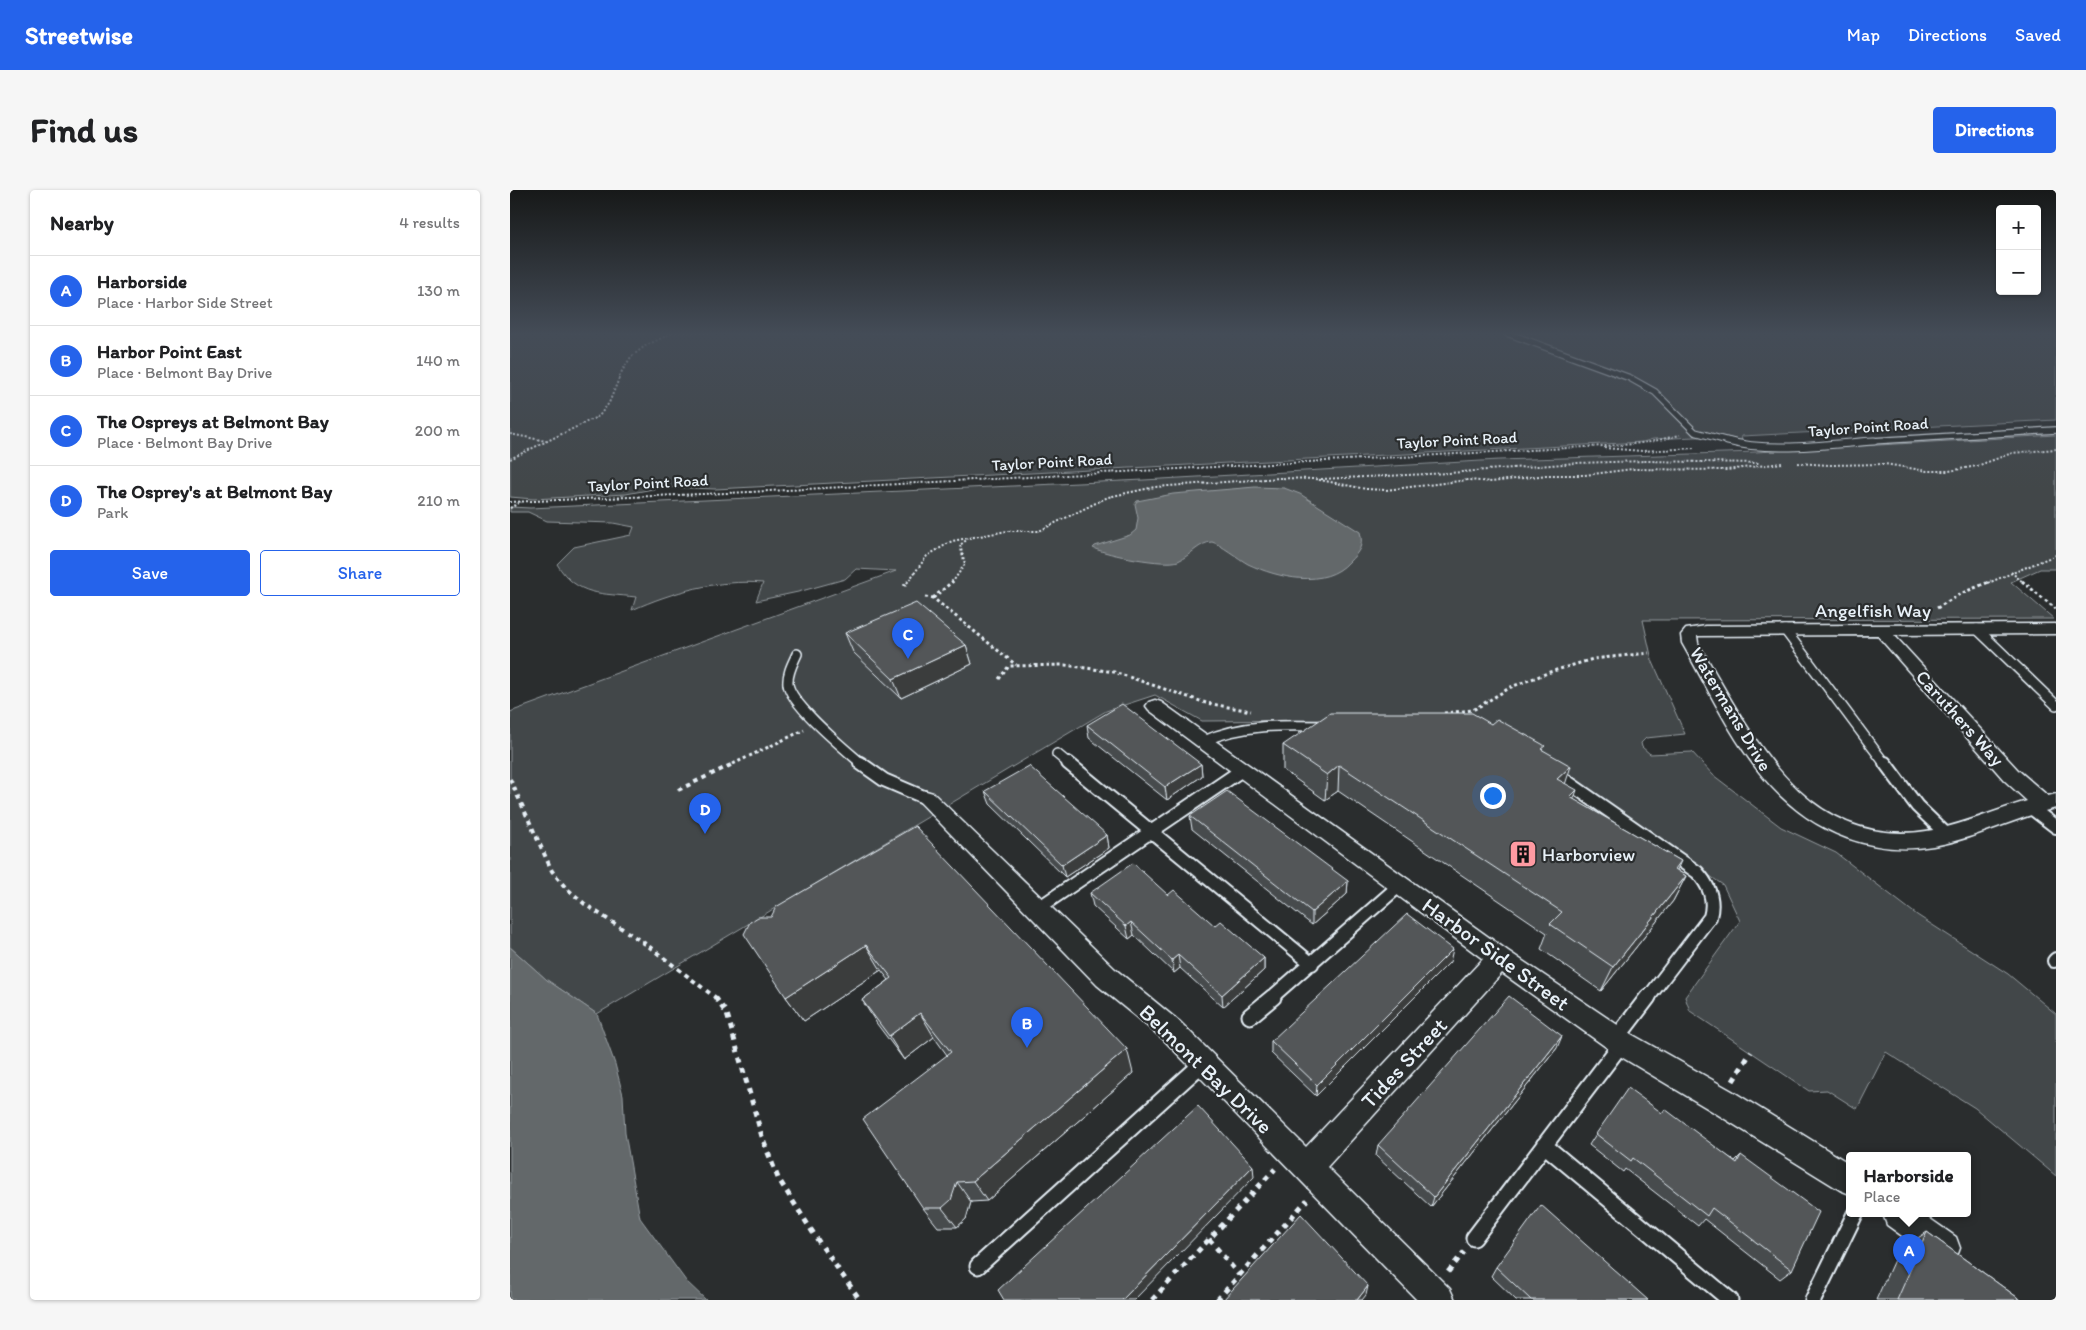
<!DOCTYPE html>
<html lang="en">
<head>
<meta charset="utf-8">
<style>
  :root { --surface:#fff; --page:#f6f6f6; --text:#202124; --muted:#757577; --line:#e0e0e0; --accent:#2563eb }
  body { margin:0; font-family:Itim,sans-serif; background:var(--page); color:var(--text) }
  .controls { position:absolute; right:15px; top:15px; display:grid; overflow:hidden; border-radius:5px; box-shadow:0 1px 4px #0004 }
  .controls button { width:45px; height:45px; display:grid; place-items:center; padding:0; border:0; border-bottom:1px solid var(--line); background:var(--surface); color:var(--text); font:25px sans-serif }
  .you { position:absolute; left:982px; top:605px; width:18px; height:18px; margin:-12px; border:4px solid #fff; border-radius:50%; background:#1a73e8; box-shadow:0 0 0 8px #1a73e833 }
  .badge { display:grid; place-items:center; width:32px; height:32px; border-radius:50%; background:var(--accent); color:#fff; font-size:16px; font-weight:700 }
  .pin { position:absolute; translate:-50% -41px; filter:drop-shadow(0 1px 2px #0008) }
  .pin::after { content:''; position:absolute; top:26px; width:18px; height:15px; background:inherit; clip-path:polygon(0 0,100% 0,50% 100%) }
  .popup { position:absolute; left:1336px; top:962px; width:125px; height:65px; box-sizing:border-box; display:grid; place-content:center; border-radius:5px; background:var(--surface); filter:drop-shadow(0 1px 4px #0005); font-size:16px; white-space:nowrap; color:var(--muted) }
  .popup b { font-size:19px; color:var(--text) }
  .popup::after { content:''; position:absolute; left:50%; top:100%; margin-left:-10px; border:10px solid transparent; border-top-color:var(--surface) }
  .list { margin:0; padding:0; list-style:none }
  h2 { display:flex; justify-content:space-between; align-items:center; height:65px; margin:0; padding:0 20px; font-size:21px }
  h2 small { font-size:16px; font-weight:400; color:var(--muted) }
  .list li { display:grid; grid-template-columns:32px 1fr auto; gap:15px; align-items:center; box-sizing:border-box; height:70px; padding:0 20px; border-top:1px solid var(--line) }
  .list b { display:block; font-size:19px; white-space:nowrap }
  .list p { margin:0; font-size:16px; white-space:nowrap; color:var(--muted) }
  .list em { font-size:16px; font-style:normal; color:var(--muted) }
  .actions { display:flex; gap:10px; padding:15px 20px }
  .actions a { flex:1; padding:11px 0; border:1px solid var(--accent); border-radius:5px; text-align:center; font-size:18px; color:var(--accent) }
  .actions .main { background:var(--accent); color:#fff }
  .map { position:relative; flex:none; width:1546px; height:1110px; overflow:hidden; border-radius:5px }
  header { display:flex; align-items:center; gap:30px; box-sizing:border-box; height:70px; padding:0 25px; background:var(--accent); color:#fff }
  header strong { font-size:24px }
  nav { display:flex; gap:28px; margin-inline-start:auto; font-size:18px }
  .intro { display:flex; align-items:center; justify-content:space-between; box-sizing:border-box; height:120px; padding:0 30px }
  h1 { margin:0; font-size:35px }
  .button { padding:12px 22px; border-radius:5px; background:var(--accent); color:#fff; font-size:18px; font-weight:700 }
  main { display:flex; gap:30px; padding:0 30px }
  aside { flex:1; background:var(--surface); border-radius:5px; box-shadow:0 1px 4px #0004 }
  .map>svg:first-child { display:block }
</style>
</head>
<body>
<header>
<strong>Streetwise</strong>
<nav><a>Map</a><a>Directions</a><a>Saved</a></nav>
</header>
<div class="intro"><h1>Find us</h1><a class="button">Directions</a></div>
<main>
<aside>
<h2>Nearby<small>4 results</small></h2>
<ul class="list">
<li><span class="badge">A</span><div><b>Harborside</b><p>Place · Harbor Side Street</p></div><em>130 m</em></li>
<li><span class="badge">B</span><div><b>Harbor Point East</b><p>Place · Belmont Bay Drive</p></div><em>140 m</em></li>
<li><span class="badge">C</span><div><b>The Ospreys at Belmont Bay</b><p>Place · Belmont Bay Drive</p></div><em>200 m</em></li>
<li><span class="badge">D</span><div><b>The Osprey's at Belmont Bay</b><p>Park</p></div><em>210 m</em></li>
</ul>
<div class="actions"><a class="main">Save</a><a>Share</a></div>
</aside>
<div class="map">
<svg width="1546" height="1110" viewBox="0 0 1546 1110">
  <rect width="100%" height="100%" fill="#2a2d2e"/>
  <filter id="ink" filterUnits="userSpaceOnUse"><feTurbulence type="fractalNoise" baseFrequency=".02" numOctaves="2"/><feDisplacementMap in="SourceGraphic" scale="10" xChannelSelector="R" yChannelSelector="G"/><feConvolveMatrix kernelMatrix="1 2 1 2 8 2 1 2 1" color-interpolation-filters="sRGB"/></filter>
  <g filter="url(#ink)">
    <path fill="#424648" stroke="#959ca0" d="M0 143H1546V230L1232 246 1231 253 1206 246 1143 249 1133 252 205 299 154 297 116 304 23 309 0 307Z
      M1546 245V379H1530L1501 392 1544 429 1133 430 1142 470 1175 544 1136 548 1131 553 1132 557 1140 564 1182 562 1203 585 1271 637 1326 663 1407 725 1498 784 1546 824V986L1465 918 1376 862 1347 919 1317 900 1299 901 1180 821 1175 807 1230 731 1213 695 1004 551 958 529 692 531 645 505 596 521 87 824 37 790 0 757V522L386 381 346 379 335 389 288 402 246 411 253 393C208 389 162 402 122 420L126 407C92 403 67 407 47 374L64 357 121 345 124 337 103 333 37 331 18 322H0V317L20 318 634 290 989 270 1246 262Z"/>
    <path fill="#63686b" stroke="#989fa3" d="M745 297 774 298 790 304 850 342C854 356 849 362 839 372 815 399 768 388 738 374 729 369 710 354 702 352 690 352 680 366 668 371 655 376 597 365 583 358L585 356 620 345 626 340 628 328 625 314 627 311 663 304Z
      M0 757 37 790 87 824 105 874 113 905 115 943 130 1028 176 1091 196 1110H0Z"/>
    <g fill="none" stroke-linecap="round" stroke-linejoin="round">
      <g stroke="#e8f1f8" stroke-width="8">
        <path id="lane-far4" d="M997 143 1120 188 1145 202 1185 242 1222 252
          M1344 252 1546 240"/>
      </g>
      <g stroke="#e8f1f8" stroke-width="9">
        <path id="lane-far3" d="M1217 251C1259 263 1320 254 1364 251"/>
      </g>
      <g stroke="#e8f1f8" stroke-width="12">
        <path id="lane-far2" d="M1467 439 1546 515
          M1275 440 1375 574
          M287 464C283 473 277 483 278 494 281 515 335 559 352 574
          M694 551C731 534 773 535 813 536
          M547 564 559 574"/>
      </g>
      <g stroke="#e8f1f8" stroke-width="16">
        <path id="lane-far1" d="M350 573 374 590 416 608
          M558 573 802 774
          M1375 573 1407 616 1436 644
          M1046 584 1187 682C1199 695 1205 709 1200 727L1138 808
          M1520 617 1546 637
          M527 719 732 580
          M1544 771 1546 769
          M761 808 890 695"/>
      </g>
      <g stroke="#e8f1f8" stroke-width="19">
        <path id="lane" d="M740 826 763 807
          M1106 849 1138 807
          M1034 955 1220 1110
          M964 1048 1112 853
          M468 1076 693 873
          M1303 1110 1345 1024"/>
      </g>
      <g stroke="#e8f1f8" stroke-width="3">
        <path id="street" d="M1546 434V444L1384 445 1508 580 1538 606 1546 604V618C1504 628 1465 649 1423 656 1393 661 1365 658 1337 648 1249 616 1215 528 1172 453L1171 445 1176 439 1196 436ZM1367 445 1494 590 1517 611C1486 620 1455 634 1423 640 1294 663 1242 544 1188 453L1187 446Z
          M645 510 651 512 998 761 1121 844 1222 901 1340 974V1004L1330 1000 1202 921 1103 862 992 783 817 977 940 1099 945 1110H907L652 848 587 795 406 608 409 603 416 601 423 603 605 779 670 832 796 957 973 769 639 520 636 516 639 512Z
          M1373 1024H1413L1446 1047 1450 1058 1446 1069 1435 1073 1424 1069 1377 1035Z"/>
      </g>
      <path stroke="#e8f1f8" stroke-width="2" stroke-dasharray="2 2" stroke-linecap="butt" d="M0 244 36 251
        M1094 258 1132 261 1185 258
        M0 269 89 226 99 213 112 181 121 167 135 156 162 143
        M1288 273 1319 275 1375 274 1417 281H1439L1467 276 1502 263 1546 259
        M811 289 939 283 1066 273 1136 271 1249 273
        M0 312 240 302 1113 255 1140 252 1170 245
        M0 318 11 312
        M1501 382 1514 393
        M397 393 417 366 442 351 497 341H529L598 307 645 297 770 288 805 289 856 299 876 300 958 290 982 292 1036 285H1074L1123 279 1217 280 1272 273
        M442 393 455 374 450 355 458 349
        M1478 393 1546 365"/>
      <path stroke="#e8f1f8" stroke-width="3" stroke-dasharray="3 3" stroke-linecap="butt" d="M1512 391 1546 419
        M394 396 398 391
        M415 407 423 408 506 475
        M423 408 443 391
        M1427 418 1450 404 1481 391
        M489 489 499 476 555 475 604 482 696 513 741 521
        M934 523 963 520 1001 497 1040 482 1083 469 1139 463
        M223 574 294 540"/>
      <path stroke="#e8f1f8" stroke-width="4" stroke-dasharray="4.5 4.5" stroke-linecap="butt" d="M0 589 42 681 55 697 76 715 137 755 206 808
        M168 600 225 573"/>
      <path stroke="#e8f1f8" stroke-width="5" stroke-dasharray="5.5 5.5" stroke-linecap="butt" d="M205 807 217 824 253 950 268 988 309 1052 350 1110
        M1223 891 1241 862
        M699 1049 729 1085
        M938 1082 954 1062
        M642 1110 765 979
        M707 1110 797 1010"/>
      <use href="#lane-far4" stroke="#2a2d2e" stroke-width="5.5"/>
      <use href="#lane-far3" stroke="#2a2d2e" stroke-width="7"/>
      <use href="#lane-far2" stroke="#2a2d2e" stroke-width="9"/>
      <use href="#lane-far1" stroke="#2a2d2e" stroke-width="12"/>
      <use href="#lane" stroke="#2a2d2e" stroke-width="15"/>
      <use href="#street" fill="#2a2d2e" fill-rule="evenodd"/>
    </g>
    <path fill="#474b4d" stroke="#e8f1f8" d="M335 443 456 455 462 474 391 508 343 462Z
      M981 534 1033 560 1055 593 1063 609 1171 671 1167 680 1176 686 1163 711 1091 801 1031 759 1037 743 828 601 815 610 773 580V555Z
      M577 535 691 574 692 586 657 610 579 548Z
      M475 601 597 645 599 658 555 687 480 614Z
      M680 626 838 691 837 704 802 735 682 639Z
      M405 636 623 883 477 1011 461 1012 456 1029 447 1037H428L413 1018 437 865 424 847 394 870 367 834 352 810 379 790 371 780 294 831 276 807 261 727Z
      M580 703 658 705 754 768V780L713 817 670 778 664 783 624 745 619 749 583 716Z
      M940 772 806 906 761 863V851Z
      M1047 858 921 1017 866 966 868 955Z
      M1152 923 1225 971 1231 965 1282 1080 1270 1089 1194 1029 1188 1036 1115 979 1113 982 1079 955 1086 944Z
      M1417 1042 1511 1110H1366L1388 1061Z
      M986 1077 1138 1110H1006L981 1086Z"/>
    <path fill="#3a3d3e" stroke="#e8f1f8" d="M456 455 462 474 391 508 383 489Z
      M691 574 692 586 657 610 655 597Z
      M829 575 828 601 815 610 817 585Z
      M1061 576 1053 601 1047 589Z
      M1067 600 1058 625 1060 607Z
      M597 645 599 658 555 687 552 675Z
      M1176 686 1163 711 1091 801 1103 777Z
      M838 691 837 704 802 735V722Z
      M621 732 624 745 619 749 616 736Z
      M356 755 371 780 294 831 276 807Z
      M943 759 940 772 806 906 807 895Z
      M668 765 670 778 664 783 662 770Z
      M754 768V780L713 817 712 805Z
      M410 823 424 847 394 870 379 846Z
      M1052 846 1047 858 921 1017 924 1007Z
      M617 859 623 883 477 1011 463 991Z
      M743 976 744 987 624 1110H612Z
      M447 992 461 1012 456 1029 447 1037 432 1018Z
      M858 1096 856 1105 852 1110H847Z"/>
    <path fill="#535759" stroke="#e8f1f8" d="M406 413 456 455 383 489 335 443Z
      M612 514 691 574 655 597 577 535Z
      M820 523H962L981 534 987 529 1032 554 1035 556 1031 559 1061 576 1047 589 1067 600 1060 607 1171 671 1165 679 1176 686 1103 777 1040 734 1052 722 829 575 817 585 773 555Z
      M519 576 597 645 552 675 475 601Z
      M717 601 838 691 802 722 680 626Z
      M405 636 617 859 463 991 447 992 441 1010 432 1018H413L353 929 441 862 410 823 379 846 352 810 382 788 356 755 276 807 234 744 240 732 248 727H261L266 717Z
      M623 673 658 705 664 700 705 736 711 731 754 768 712 805 668 765 662 770 621 732 616 736 580 703Z
      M897 724 943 759 807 895 761 851Z
      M999 806 1052 846 924 1007 868 955Z
      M1118 898 1152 923 1155 919 1227 973 1231 965 1309 1022 1282 1080 1202 1018 1197 1026 1123 968 1121 971 1086 944Z
      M688 916 743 976 612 1110H494L488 1100Z
      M1031 1015 1138 1110H1021L986 1077Z
      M791 1024 858 1096 847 1110H713Z
      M1417 1042 1511 1110H1387Z"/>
  </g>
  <linearGradient id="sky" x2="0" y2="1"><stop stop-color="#171919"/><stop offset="0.48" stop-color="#444c57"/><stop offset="1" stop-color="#444c57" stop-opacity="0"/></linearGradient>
  <rect width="1546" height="299" fill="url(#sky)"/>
  <defs>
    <g id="building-square" transform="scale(1.4375)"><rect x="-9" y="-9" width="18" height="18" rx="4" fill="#ff9aa2" stroke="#2a2d2e"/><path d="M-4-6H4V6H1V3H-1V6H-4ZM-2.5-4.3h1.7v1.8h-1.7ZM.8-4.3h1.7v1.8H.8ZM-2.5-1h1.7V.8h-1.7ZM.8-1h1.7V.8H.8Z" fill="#111"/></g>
  </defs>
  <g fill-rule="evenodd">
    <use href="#building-square" x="1013" y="664"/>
  </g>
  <g text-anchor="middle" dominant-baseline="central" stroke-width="4.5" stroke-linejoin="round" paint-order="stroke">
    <g font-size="16" fill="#e8f1f8" stroke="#2a2d2e">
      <text transform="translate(1358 237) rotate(-4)">Taylor Point Road</text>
      <text transform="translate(947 250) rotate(-3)">Taylor Point Road</text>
      <text transform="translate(542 272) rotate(-3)">Taylor Point Road</text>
      <text transform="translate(138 293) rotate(-3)">Taylor Point Road</text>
    </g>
    <g font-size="19" fill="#e8f1f8" stroke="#2a2d2e">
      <text x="1363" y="420">Angelfish Way</text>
      <text transform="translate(1221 519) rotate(59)">Watermans Drive</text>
      <text transform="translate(1450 528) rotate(48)">Caruthers Way</text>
    </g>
    <g font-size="19" fill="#e8f1f8" stroke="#2a2d2e" text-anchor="start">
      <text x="1032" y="664">Harborview</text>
    </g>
    <g font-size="22" fill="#e8f1f8" stroke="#2a2d2e">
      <text transform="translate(986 764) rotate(36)">Harbor Side Street</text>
      <text transform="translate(894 873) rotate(-47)">Tides Street</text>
      <text transform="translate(696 879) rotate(44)">Belmont Bay Drive</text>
    </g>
  </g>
</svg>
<div class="controls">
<button>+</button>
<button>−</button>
</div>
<div class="you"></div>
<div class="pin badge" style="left:1399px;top:1085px">A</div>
<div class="popup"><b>Harborside</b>Place</div>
<div class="pin badge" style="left:517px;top:858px">B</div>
<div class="pin badge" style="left:398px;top:469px">C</div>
<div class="pin badge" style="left:195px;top:644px">D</div>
</div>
</main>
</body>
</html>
